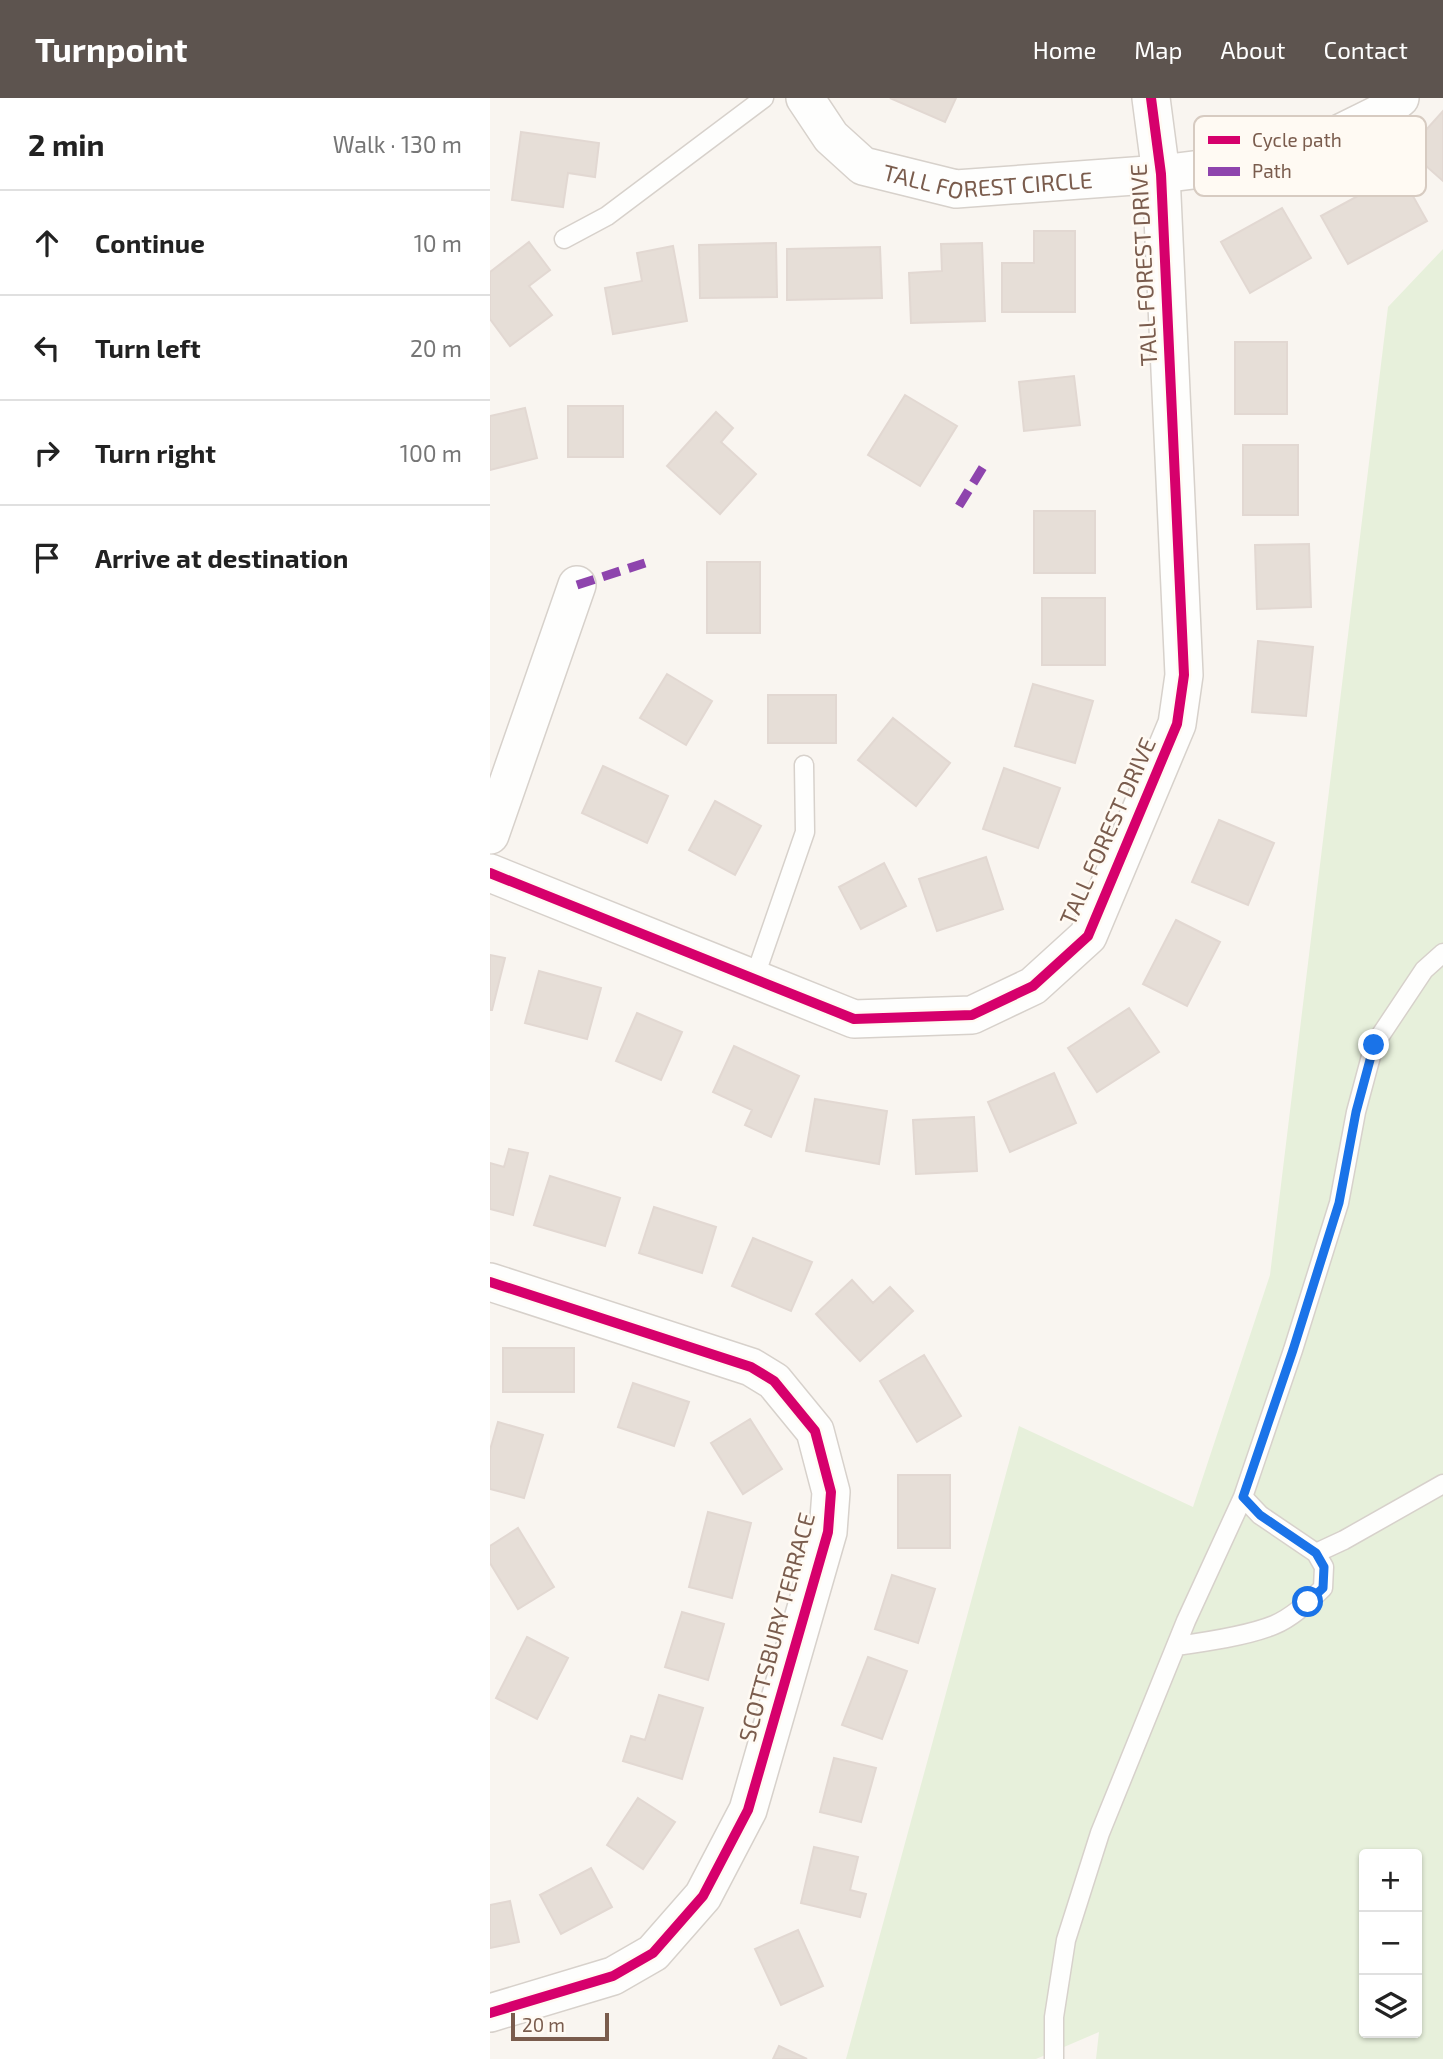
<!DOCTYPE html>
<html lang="en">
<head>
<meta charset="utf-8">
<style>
  :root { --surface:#fff; --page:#f2f2f2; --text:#222; --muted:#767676; --line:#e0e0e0; --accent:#5d544f }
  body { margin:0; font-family:"Exo 2",sans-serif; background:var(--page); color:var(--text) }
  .controls { position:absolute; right:21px; bottom:21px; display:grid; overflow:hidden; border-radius:7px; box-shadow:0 2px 5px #0004 }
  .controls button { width:63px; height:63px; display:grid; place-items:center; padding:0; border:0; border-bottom:2px solid var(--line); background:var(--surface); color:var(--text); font:35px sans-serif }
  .scale { position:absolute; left:21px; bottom:18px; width:98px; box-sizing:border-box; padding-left:7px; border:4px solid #7a5c4d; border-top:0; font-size:19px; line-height:24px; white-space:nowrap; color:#7a5c4d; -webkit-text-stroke:5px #fffaf3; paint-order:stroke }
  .stop { position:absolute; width:21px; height:21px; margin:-16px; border:5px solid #1a73e8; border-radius:50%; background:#fff }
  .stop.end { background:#1a73e8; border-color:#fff; box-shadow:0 2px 7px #0008 }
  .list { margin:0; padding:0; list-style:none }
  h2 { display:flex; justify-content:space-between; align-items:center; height:91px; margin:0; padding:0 28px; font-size:30px }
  h2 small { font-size:23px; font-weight:400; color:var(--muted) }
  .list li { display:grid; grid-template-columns:46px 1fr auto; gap:21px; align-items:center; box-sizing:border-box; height:105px; padding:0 28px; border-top:2px solid var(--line) }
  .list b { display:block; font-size:26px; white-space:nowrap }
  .list em { font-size:23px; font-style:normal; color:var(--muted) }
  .icon { flex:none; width:38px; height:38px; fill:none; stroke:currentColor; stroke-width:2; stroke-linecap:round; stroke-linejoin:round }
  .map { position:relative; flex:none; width:953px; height:1961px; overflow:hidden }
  header { display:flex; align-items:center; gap:42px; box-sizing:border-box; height:98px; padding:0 35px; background:var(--accent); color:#fff }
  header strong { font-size:33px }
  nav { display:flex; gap:38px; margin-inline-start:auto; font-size:24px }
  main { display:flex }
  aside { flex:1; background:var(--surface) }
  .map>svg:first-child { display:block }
</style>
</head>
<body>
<header>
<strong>Turnpoint</strong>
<nav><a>Home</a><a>Map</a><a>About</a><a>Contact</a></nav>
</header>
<main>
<aside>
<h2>2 min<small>Walk · 130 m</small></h2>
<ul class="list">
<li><svg class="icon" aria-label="ahead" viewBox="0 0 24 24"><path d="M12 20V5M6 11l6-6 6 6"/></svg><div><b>Continue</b></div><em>10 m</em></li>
<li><svg class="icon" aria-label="left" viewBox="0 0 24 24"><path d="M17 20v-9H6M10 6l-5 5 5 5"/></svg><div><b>Turn left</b></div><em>20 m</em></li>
<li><svg class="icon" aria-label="right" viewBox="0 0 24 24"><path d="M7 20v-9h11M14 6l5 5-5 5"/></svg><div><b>Turn right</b></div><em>100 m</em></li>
<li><svg class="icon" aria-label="arrive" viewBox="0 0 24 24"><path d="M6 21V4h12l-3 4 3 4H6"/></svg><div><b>Arrive at destination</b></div></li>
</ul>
</aside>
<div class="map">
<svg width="953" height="1961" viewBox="0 0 953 1961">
  <rect width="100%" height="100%" fill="#f9f5f0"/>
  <path fill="#e7f0db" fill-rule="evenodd" d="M953 151V1961H606L609 1934 546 1961H356L529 1328 703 1409 780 1177 898 209ZM874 1756H927V1935H874Z"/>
  <path fill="#e6ded7" stroke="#e2d8d2" stroke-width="2" d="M400 0H466L455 24Z
    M953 13V83L918 52Z
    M31 34 109 45 105 79 78 75 73 109 22 102Z
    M910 75 937 123 858 166 831 118Z
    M792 110 821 160 760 195 731 144Z
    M544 133H585V214H512V165H544Z
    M39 144 60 172 39 188 62 217 20 248 0 221V174Z
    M286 145 287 199 210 200 209 147Z
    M492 145 495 223 421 225 419 175 452 173 451 146Z
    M183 148 197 223 123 236 115 190 152 183 147 155Z
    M390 149 392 200 297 202V151Z
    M745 244H797V316H745Z
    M584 278 590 327 534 333 529 284Z
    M415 297 467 328 430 388 378 357Z
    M78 308H133V359H78Z
    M35 310 47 360 0 372V318Z
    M226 314 243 330 231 344 266 376 230 416 177 368Z
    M753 347H808V417H753Z
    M544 413H605V475H544Z
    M819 446 821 509 767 511 765 447Z
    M217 464H270V535H217Z
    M552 500H615V567H552Z
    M768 543 823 549 816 618 762 614Z
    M177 576 222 603 196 647 150 620Z
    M543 586 603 603 585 665 525 648Z
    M278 597H346V645H278Z
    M403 620 460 665 426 708 368 662Z
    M113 668 178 698 157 745 92 715Z
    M514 670 570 690 548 750 493 731Z
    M225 703 271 728 245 777 199 752Z
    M729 722 784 745 758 807 702 784Z
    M496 759 513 811 447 833 429 781Z
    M394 765 416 808 371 831 349 789Z
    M686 822 730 844 697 908 653 886Z
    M0 857 15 860 2 912H0Z
    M49 873 111 890 97 941 35 925Z
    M639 910 669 954 607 994 578 950Z
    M147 915 192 934 171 982 126 963Z
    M244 948 309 978 281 1039 255 1027 262 1012 223 994Z
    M564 975 586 1025 520 1054 498 1004Z
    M325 1001 397 1013 389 1066 316 1053Z
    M484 1019 487 1073 426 1076 423 1022Z
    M19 1051 38 1055 23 1117 0 1111V1065L14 1069Z
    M60 1078 130 1100 115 1148 44 1127Z
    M164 1109 226 1129 212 1175 149 1155Z
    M263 1140 322 1164 301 1213 242 1188Z
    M362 1182 383 1205 400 1189 423 1213 370 1263 326 1216Z
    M13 1250H84V1294H13Z
    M434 1257 471 1318 427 1344 390 1283Z
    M143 1285 199 1304 184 1348 128 1329Z
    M260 1321 292 1371 253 1396 221 1345Z
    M8 1324 53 1337 34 1400 0 1391V1352Z
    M408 1377H460V1450H408Z
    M218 1414 261 1425 242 1500 199 1489Z
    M28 1430 64 1489 28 1511 0 1465V1448Z
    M402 1477 445 1491 428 1545 385 1531Z
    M192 1514 234 1526 218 1582 175 1569Z
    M37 1539 78 1560 47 1621 6 1600Z
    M378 1559 417 1573 392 1641 352 1627Z
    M169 1597 213 1610 192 1681 133 1663 141 1638 155 1642Z
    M344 1660 386 1670 371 1724 330 1714Z
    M148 1700 185 1724 153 1771 117 1747Z
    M324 1749 368 1759 360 1792 376 1796 370 1819 311 1805Z
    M101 1770 122 1809 71 1836 50 1797Z
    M20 1803 29 1844 0 1850V1807Z
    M308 1832 333 1888 291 1907 265 1851Z
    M289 1948 317 1961H283Z"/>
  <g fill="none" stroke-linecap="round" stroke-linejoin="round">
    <g stroke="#d7d1cb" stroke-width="21">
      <path id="service" d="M74 141 117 118 274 0
        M264 881 315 734 314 667
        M826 1455 854 1442 953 1386
        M686 1548C715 1544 757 1538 784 1527 803 1519 818 1504 833 1490L834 1469 826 1455 770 1417 753 1399
        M564 1961V1919L576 1842 610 1735 696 1523 753 1399 803 1252 849 1105 866 1014 884 947 934 872 953 855"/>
    </g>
    <g stroke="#d7d1cb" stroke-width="40">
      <g id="minor">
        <path id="s1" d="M315 0 341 39 373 68 466 91 671 76 800 60 893 14 910 0"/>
        <path d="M0 737 87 487"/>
        <path d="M0 775 364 921 482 917 543 888 598 838 687 626 694 577 671 76 661 0"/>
        <path d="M0 1184 261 1269 284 1283 325 1333 341 1394 338 1434 258 1712 213 1798 163 1855 123 1878 0 1915"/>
      </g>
    </g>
    <use href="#service" stroke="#fefefd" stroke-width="18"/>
    <use href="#minor" stroke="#fefefd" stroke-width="37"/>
    <path stroke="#8e44ad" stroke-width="9" stroke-dasharray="18 9" stroke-linecap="butt" d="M469 408 495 366
      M87 487 155 465"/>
    <g stroke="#fffaf3" stroke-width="15">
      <path id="cycleway" d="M0 775 364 921 482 917 543 888 598 838 687 626 694 577 671 76 661 0
        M0 1184 261 1269 284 1283 325 1333 341 1394 338 1434 258 1712 213 1798 163 1855 123 1878 0 1915"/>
    </g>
    <use href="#cycleway" stroke="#d6006c" stroke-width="10"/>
  </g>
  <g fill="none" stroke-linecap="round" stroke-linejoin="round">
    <path stroke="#1a73e8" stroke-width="9" d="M818 1504 833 1490 834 1469 826 1455 770 1417 753 1399 803 1252 849 1105 866 1014 884 947"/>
  </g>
  <g text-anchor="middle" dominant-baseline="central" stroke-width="5" stroke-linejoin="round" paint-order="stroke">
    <g font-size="23" fill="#7a5c4d" stroke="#fffaf3">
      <text stroke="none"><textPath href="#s1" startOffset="217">TALL FOREST CIRCLE</textPath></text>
      <text transform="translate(653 167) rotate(-93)">TALL FOREST DRIVE</text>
      <text transform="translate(617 733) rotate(-66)">TALL FOREST DRIVE</text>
      <text transform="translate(286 1529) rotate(-75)">SCOTTSBURY TERRACE</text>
    </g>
  </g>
  <rect x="704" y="18" width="232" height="80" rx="10" fill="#fffaf3" stroke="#d7cbc1" stroke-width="2"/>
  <rect x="718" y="38" width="32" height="8" fill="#d6006c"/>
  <rect x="718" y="69" width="32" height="9" fill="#8e44ad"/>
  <g font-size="19" fill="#7a5c4d">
    <text x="762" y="49">Cycle path</text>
    <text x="762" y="80">Path</text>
  </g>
</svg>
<div class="controls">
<button>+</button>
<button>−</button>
<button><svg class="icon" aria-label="layers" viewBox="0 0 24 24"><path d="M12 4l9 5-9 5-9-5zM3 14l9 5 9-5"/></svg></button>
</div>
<div class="scale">20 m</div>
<div class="stop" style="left:818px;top:1504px"></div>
<div class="stop end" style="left:884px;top:947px"></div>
</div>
</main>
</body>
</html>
